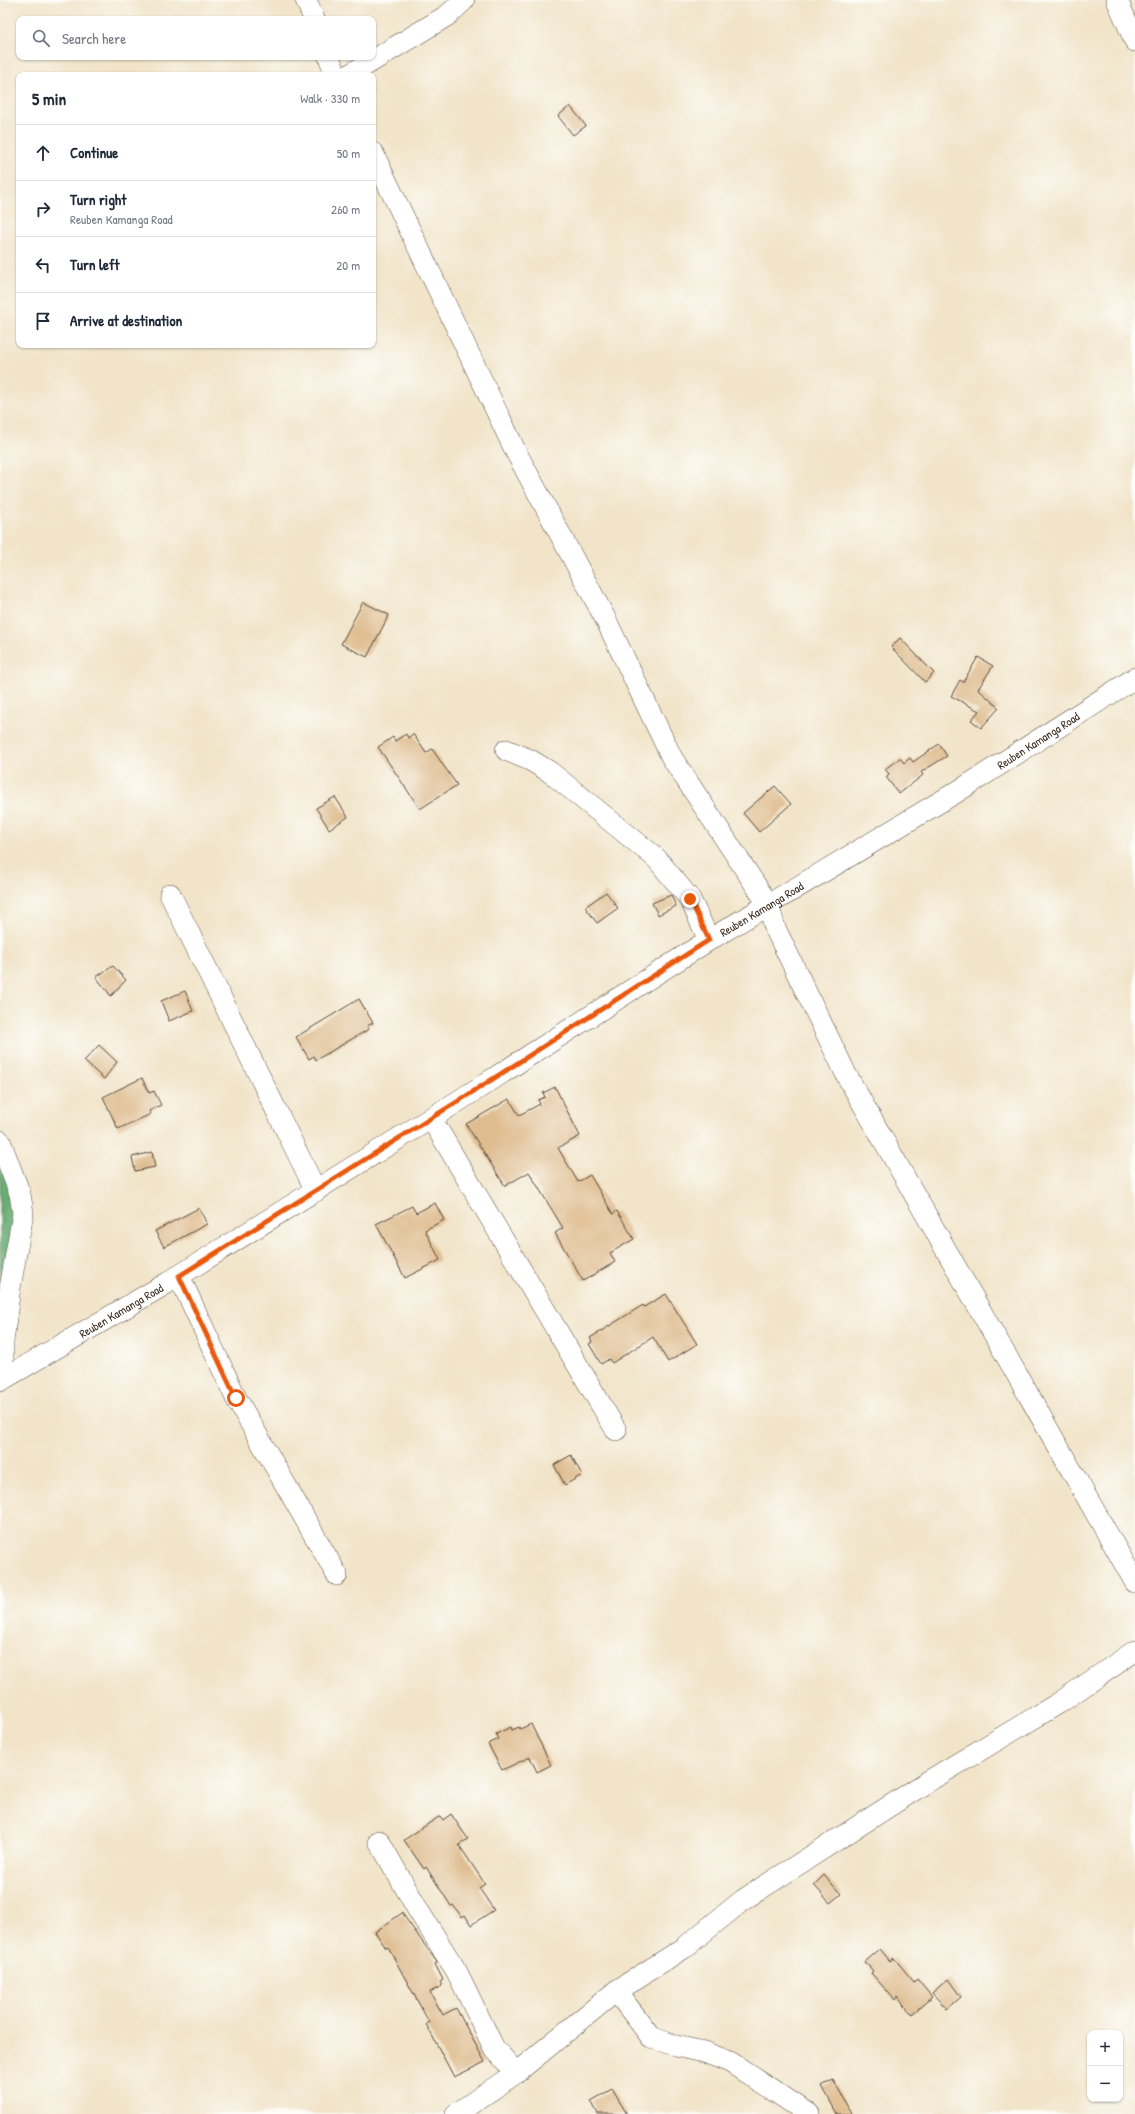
<!DOCTYPE html>
<html lang="en">
<head>
<meta charset="utf-8">
<style>
  :root { --surface:#fff; --page:#f2f2f3; --text:#1f2937; --muted:#747a83; --line:#e0e1e3 }
  body { margin:0; font-family:"Patrick Hand",sans-serif; background:var(--page); color:var(--text) }
  .controls { position:absolute; right:12px; bottom:12px; display:grid; overflow:hidden; border-radius:8px; box-shadow:0 1px 3px #0004 }
  .controls button { width:36px; height:36px; display:grid; place-items:center; padding:0; border:0; border-bottom:1px solid var(--line); background:var(--surface); color:var(--text); font:20px sans-serif }
  .stop { position:absolute; width:12px; height:12px; margin:-9px; border:3px solid #ea580c; border-radius:50%; background:#fff }
  .stop.end { background:#ea580c; border-color:#fff; box-shadow:0 1px 4px #0008 }
  .list { margin:0; padding:0; list-style:none }
  h2 { display:flex; justify-content:space-between; align-items:center; height:52px; margin:0; padding:0 16px; font-size:17px }
  h2 small { font-size:13px; font-weight:400; color:var(--muted) }
  .list li { display:grid; grid-template-columns:26px 1fr auto; gap:12px; align-items:center; box-sizing:border-box; height:56px; padding:0 16px; border-top:1px solid var(--line) }
  .list b { display:block; font-size:15px; white-space:nowrap }
  .list p { margin:0; font-size:13px; white-space:nowrap; color:var(--muted) }
  .list em { font-size:13px; font-style:normal; color:var(--muted) }
  .icon { flex:none; width:22px; height:22px; fill:none; stroke:currentColor; stroke-width:2; stroke-linecap:round; stroke-linejoin:round }
  .map { position:relative; flex:none; width:1135px; height:2114px; overflow:hidden }
  .search { position:absolute; background:var(--surface); box-shadow:0 1px 3px #0004; left:16px; top:16px; width:360px; height:44px; display:flex; align-items:center; gap:10px; box-sizing:border-box; padding:0 14px; border-radius:8px; color:var(--muted); font-size:15px }
  .panel { position:absolute; background:var(--surface); box-shadow:0 1px 3px #0004; left:16px; top:72px; width:360px; height:276px; border-radius:8px }
  .map>svg:first-child { display:block }
</style>
</head>
<body>
<div class="map">
<svg width="1135" height="2114" viewBox="0 0 1135 2114">
  <rect width="100%" height="100%" fill="#fdfcf7"/>
  <filter id="ink" filterUnits="userSpaceOnUse"><feTurbulence type="fractalNoise" baseFrequency=".025" numOctaves="2"/><feDisplacementMap in="SourceGraphic" scale="8" xChannelSelector="R" yChannelSelector="G"/><feConvolveMatrix kernelMatrix="1 2 1 2 8 2 1 2 1" color-interpolation-filters="sRGB"/></filter>
  <filter id="wash" filterUnits="userSpaceOnUse"><feTurbulence type="fractalNoise" baseFrequency=".012" numOctaves="4" result="noise"/><feDisplacementMap in="SourceGraphic" scale="16" xChannelSelector="R" yChannelSelector="G"/><feGaussianBlur stdDeviation="0.9" result="paint"/><feColorMatrix in="noise" values="0 0 0 0 0 0 0 0 0 0 0 0 0 0 0 0 0 1.4 0 .05"/><feComposite in="paint" operator="in"/></filter>
  <g filter="url(#wash)">
    <rect width="100%" height="100%" fill="#f1e4c9"/>
    <path fill="#67ae74" stroke="#516c49" d="M0 1153 18 1210 9 1261 0 1281Z"/>
    <g id="blocks">
      <path fill="#dfbd91" d="M570 106 586 126 573 135 558 116Z
        M363 602 389 615 367 657 341 644Z
        M900 638 934 673 925 682 891 647Z
        M978 657 993 666 978 689 999 708 981 728 971 720 979 711 951 696 960 680 963 682Z
        M406 734 408 738 413 734 426 753 432 749 457 785 420 809 378 747 393 737 395 741Z
        M939 744 947 756 921 772 923 775 899 794 886 777 889 774 885 769 900 758 904 763 910 758 913 762Z
        M775 786 791 804 759 832 743 813Z
        M335 797 348 817 329 829 316 808Z
        M606 892 618 908 597 923 585 907Z
        M671 895 676 906 658 915 652 903Z
        M113 966 126 980 111 996 96 977Z
        M185 991 193 1011 169 1021 161 1001Z
        M359 999 373 1023 367 1026 369 1029 316 1060 314 1056 309 1059 296 1037Z
        M99 1045 117 1062 104 1079 84 1061Z
        M142 1078 149 1093 154 1091 161 1105 149 1111 151 1114 118 1129 103 1097Z
        M555 1087 580 1136 558 1148 578 1182 590 1175 613 1214 617 1211 634 1239 610 1253 615 1262 583 1281 555 1233 563 1228 529 1172 505 1186 466 1124 509 1099 519 1115 540 1104 538 1100 545 1097 543 1093Z
        M152 1152 155 1167 135 1171 132 1157Z
        M435 1203 444 1220 425 1230 440 1260 405 1278 376 1224 412 1206 416 1213Z
        M199 1208 207 1224 164 1247 155 1231Z
        M666 1294 697 1344 668 1362 653 1337 612 1363 609 1359 601 1364 589 1344 592 1342 590 1338 643 1305 644 1307Z
        M571 1455 582 1475 565 1485 554 1465Z
        M531 1724 551 1765 537 1772 530 1757 502 1770 488 1744 499 1739 496 1734 511 1727 512 1730 519 1727 520 1729Z
        M451 1814 468 1839 459 1845 485 1884 479 1888 494 1910 471 1925 465 1915 462 1917 453 1905 451 1906 426 1867 424 1869 404 1840 440 1816 443 1820Z
        M824 1875 841 1894 830 1903 814 1885Z
        M402 1913 436 1961 437 1963 435 1964 443 1980 440 1982 442 1986 430 1992 443 2015 456 2008 485 2062 454 2077 426 2024 429 2022 388 1947 386 1948 375 1932Z
        M880 1949 890 1961 894 1958 914 1982 917 1979 932 1997 912 2014 897 1997 895 2000 871 1973 873 1971 865 1962Z
        M948 1979 961 1997 947 2009 932 1993Z
        M833 2080 851 2113 849 2114H837L822 2086Z
        M612 2089 627 2114H598L591 2101Z"/>
    </g>
  </g>
  <g filter="url(#ink)">
    <use href="#blocks" fill-opacity="0" stroke="#564638" stroke-width="1"/>
    <g fill="none" stroke-linecap="round" stroke-linejoin="round">
      <g stroke="#564638" stroke-width="22">
        <g id="minor">
          <path d="M306 0 314 19"/>
          <path d="M1117 0 1135 41"/>
          <path d="M329 57 336 75"/>
          <path d="M349 75 448 15 464 0"/>
          <path d="M373 153 516 452 605 618 672 758 768 904 775 928 847 1076 1135 1582"/>
          <path d="M506 750 530 760 550 772 656 858 690 899 709 940"/>
          <path d="M170 894 316 1191"/>
          <path d="M431 1118 616 1430"/>
          <path d="M0 1141 20 1194 23 1213 9 1294 3 1342V1379"/>
          <path d="M179 1276 236 1398 337 1575"/>
          <path id="s1" d="M0 1381 169 1282 460 1100 709 940 960 790 1135 678"/>
          <path d="M379 1841 418 1910 457 1972 494 2048 516 2073"/>
          <path d="M616 1991 651 2037 676 2046 704 2052 730 2062 809 2114"/>
          <path d="M456 2114 516 2073 616 1991 684 1948 743 1900 927 1782 1059 1703 1135 1651"/>
        </g>
      </g>
      <use href="#minor" stroke="#fff" stroke-width="21"/>
    </g>
  </g>
  <g fill="none" stroke-linecap="round" stroke-linejoin="round" filter="url(#ink)">
    <path stroke="#ea580c" stroke-width="5" d="M236 1398 179 1276 460 1100 709 940 690 899"/>
  </g>
  <g text-anchor="middle" dominant-baseline="central" stroke-width="3.5" stroke-linejoin="round" paint-order="stroke">
    <g font-size="12" fill="#3b2a1e" stroke="#fdfcf7">
      <text stroke="none"><textPath href="#s1" startOffset="1220">Reuben Kamanga Road</textPath></text>
      <text stroke="none"><textPath href="#s1" startOffset="896">Reuben Kamanga Road</textPath></text>
      <text stroke="none"><textPath href="#s1" startOffset="140">Reuben Kamanga Road</textPath></text>
    </g>
  </g>
</svg>
<div class="controls">
<button>+</button>
<button>−</button>
</div>
<div class="stop" style="left:236px;top:1398px"></div>
<div class="stop end" style="left:690px;top:899px"></div>
<div class="search"><svg class="icon" aria-label="search" viewBox="0 0 24 24"><circle cx="10" cy="10" r="6"/><path d="M15 15l6 6"/></svg>Search here</div>
<section class="panel">
<h2>5 min<small>Walk · 330 m</small></h2>
<ul class="list">
<li><svg class="icon" aria-label="ahead" viewBox="0 0 24 24"><path d="M12 20V5M6 11l6-6 6 6"/></svg><div><b>Continue</b></div><em>50 m</em></li>
<li><svg class="icon" aria-label="right" viewBox="0 0 24 24"><path d="M7 20v-9h11M14 6l5 5-5 5"/></svg><div><b>Turn right</b><p>Reuben Kamanga Road</p></div><em>260 m</em></li>
<li><svg class="icon" aria-label="left" viewBox="0 0 24 24"><path d="M17 20v-9H6M10 6l-5 5 5 5"/></svg><div><b>Turn left</b></div><em>20 m</em></li>
<li><svg class="icon" aria-label="arrive" viewBox="0 0 24 24"><path d="M6 21V4h12l-3 4 3 4H6"/></svg><div><b>Arrive at destination</b></div></li>
</ul>
</section>
</div>
</body>
</html>
